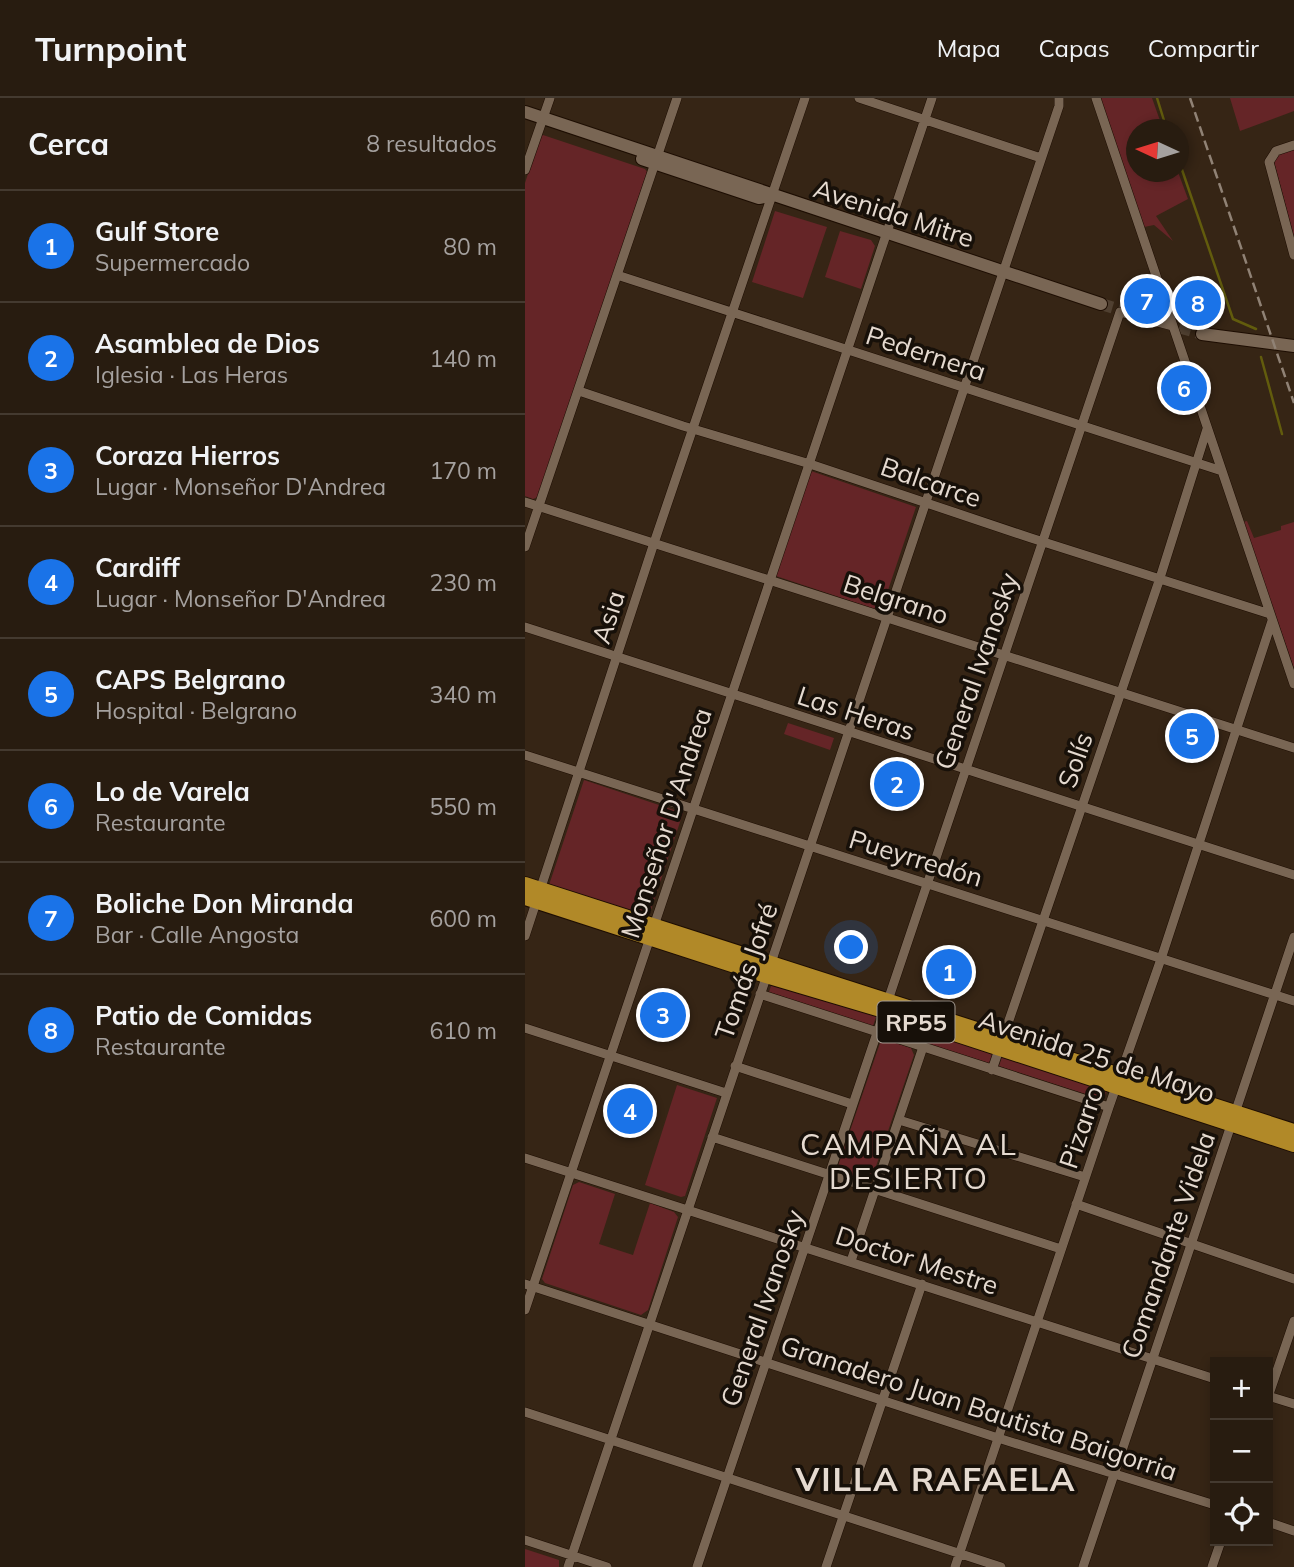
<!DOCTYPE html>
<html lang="es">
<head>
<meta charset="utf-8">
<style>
  :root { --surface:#281c10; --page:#302519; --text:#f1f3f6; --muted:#a5a19f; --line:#443a30; --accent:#1a73e8 }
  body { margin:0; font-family:Mulish,sans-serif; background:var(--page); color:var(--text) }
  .controls { position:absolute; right:21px; bottom:21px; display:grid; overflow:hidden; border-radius:0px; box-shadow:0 4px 10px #0003 }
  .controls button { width:63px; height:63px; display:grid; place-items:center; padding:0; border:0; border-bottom:2px solid var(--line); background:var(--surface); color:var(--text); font:35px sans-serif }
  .compass { position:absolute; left:601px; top:21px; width:63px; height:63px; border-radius:50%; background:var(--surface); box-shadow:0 4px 10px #0003; rotate:274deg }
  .you { position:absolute; left:327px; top:850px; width:24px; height:24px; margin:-18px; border:5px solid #fff; border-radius:50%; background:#1a73e8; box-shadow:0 0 0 10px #1a73e833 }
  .badge { display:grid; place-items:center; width:46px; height:46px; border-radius:50%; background:var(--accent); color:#fff; font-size:23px; font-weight:700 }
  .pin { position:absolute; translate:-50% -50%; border:4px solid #fff; box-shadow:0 2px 7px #0006 }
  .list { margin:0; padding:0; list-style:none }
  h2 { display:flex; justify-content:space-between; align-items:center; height:91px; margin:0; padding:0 28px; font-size:30px }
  h2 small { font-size:23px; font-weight:400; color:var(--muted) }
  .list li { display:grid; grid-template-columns:46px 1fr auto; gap:21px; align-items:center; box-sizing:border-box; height:112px; padding:0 28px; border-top:2px solid var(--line) }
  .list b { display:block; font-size:26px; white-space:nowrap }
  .list p { margin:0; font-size:23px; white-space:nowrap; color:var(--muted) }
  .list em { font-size:23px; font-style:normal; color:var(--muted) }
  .icon { flex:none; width:38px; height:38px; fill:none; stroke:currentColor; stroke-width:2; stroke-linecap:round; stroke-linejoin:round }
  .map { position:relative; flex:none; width:769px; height:1469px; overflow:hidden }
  header { display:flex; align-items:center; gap:42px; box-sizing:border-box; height:98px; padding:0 35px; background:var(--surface); border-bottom:2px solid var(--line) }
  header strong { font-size:33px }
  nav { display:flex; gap:38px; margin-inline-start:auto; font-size:24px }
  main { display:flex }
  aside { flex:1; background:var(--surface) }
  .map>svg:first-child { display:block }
</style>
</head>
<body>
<header>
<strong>Turnpoint</strong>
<nav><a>Mapa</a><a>Capas</a><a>Compartir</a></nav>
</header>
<main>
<aside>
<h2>Cerca<small>8 resultados</small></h2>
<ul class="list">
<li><span class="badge">1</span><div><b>Gulf Store</b><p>Supermercado</p></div><em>80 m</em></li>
<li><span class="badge">2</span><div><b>Asamblea de Dios</b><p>Iglesia · Las Heras</p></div><em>140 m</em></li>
<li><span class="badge">3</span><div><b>Coraza Hierros</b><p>Lugar · Monseñor D'Andrea</p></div><em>170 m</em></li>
<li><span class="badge">4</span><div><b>Cardiff</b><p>Lugar · Monseñor D'Andrea</p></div><em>230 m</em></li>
<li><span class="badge">5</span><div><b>CAPS Belgrano</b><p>Hospital · Belgrano</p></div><em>340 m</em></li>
<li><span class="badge">6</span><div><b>Lo de Varela</b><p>Restaurante</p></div><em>550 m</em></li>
<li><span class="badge">7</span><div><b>Boliche Don Miranda</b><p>Bar · Calle Angosta</p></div><em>600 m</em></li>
<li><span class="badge">8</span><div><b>Patio de Comidas</b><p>Restaurante</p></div><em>610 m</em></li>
</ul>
</aside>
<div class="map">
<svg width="769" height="1469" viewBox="0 0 769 1469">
  <rect width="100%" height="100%" fill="#362515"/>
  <path fill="#652527" d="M574 0H627L638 31 612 32V74H653L663 101 631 118 648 143 629 127 619 129Z
    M705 0H769V13L715 33Z
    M18 37 120 71 122 74 13 399 8 401 0 398V85L15 39Z
    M769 51V139L749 63 752 56Z
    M250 113 302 129 278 200 227 184Z
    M315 133 346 142 350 148 336 191 300 179Z
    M286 373 391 409 356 513 251 478Z
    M722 423 729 440 756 432V428L769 424V570L718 424Z
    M263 625 309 640 305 652 259 636Z
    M59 682 158 715 123 821 24 787Z
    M248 882 352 916 348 928 244 894Z
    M364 919 468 953 464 965 360 932Z
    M362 942 386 950 389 957 347 1080 339 1082 317 1074 313 1068 355 945Z
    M478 956 583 989 579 1002 474 968Z
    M152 987 192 1000 160 1098 156 1099 120 1087Z
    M54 1084 90 1096 74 1146 108 1157 125 1105 149 1114 153 1119 123 1212 116 1217 20 1185 17 1181 48 1087Z
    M0 1451 34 1462V1469H0Z"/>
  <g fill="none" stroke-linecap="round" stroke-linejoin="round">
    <path stroke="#625c0d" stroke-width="2.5" d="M632 0 642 32
      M654 63 708 221 731 231
      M736 259 757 336"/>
    <path stroke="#504031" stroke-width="12" stroke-dasharray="12 6" stroke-linecap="butt" d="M576 206 606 215
      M637 224 677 236"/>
    <g stroke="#1d0d02" stroke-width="10">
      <path id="minor" d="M334 0 516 60
        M571 0 769 586
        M769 47 751 53 744 64 769 157
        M0 72 25 0
        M92 177 697 373
        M54 293 158 328 285 366 506 440 745 516
        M0 404 769 650
        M0 449 152 0
        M0 529 769 777
        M0 657 769 903
        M0 838 129 445 280 0
        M235 896 584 1009
        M0 930 201 995
        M210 968 327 1006
        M467 972 635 480 682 331
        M374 1022 560 1079
        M187 1039 536 1151
        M0 1060 690 1281
        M551 1106 769 1181
        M326 1163 398 949
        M0 1186 473 1340 690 1407
        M0 1212 407 0
        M743 1298 769 1306
        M743 1299 769 1223
        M0 1314 476 1469
        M743 1424 769 1433
        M0 1442 82 1469
        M43 1469 534 8V0
        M172 1469 595 214 647 228
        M301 1469 397 1186
        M430 1469 584 1009 636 861 747 523
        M558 1469 769 839
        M687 1469 696 1443"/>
    </g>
    <g stroke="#1d0d02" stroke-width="14">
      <path id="secondary" d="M0 14 576 206
        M117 61 234 100 247 98
        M677 236 769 248"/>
    </g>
    <g stroke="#1d0d02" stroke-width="16">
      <path id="primary" d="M0 786 769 1033
        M0 800 241 878 359 913 769 1047"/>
    </g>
    <use href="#minor" stroke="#796654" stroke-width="9"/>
    <use href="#secondary" stroke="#796654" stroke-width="12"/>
    <use href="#primary" stroke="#b18928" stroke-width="14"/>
    <path stroke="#908275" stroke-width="2.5" stroke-dasharray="10 5" stroke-linecap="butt" d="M665 0 769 305"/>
  </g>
  <g text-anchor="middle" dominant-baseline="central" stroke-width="7" stroke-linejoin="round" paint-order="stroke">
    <rect fill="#171009" stroke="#a79d94" stroke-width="2" x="352.5" y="903.5" width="77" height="41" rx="5"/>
    <g font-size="24" font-weight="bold" fill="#e5dad0">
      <text x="391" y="924">RP55</text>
    </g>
    <g font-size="26" fill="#e5dad0" stroke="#171009">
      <text transform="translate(369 115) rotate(18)">Avenida Mitre</text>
      <text transform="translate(401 255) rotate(18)">Pedernera</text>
      <text transform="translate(406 384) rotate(19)">Balcarce</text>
      <text transform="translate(371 501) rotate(18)">Belgrano</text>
      <text transform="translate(83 519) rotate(-72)">Asia</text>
      <text transform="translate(451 573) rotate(-71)">General Ivanosky</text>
      <text transform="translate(331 615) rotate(18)">Las Heras</text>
      <text transform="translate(550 662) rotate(-71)">Solís</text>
      <text transform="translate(141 725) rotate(-72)">Monseñor D'Andrea</text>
      <text transform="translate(391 760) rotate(17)">Pueyrredón</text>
      <text transform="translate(221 873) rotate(-71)">Tomás Jofré</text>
      <text transform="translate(572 958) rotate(18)">Avenida 25 de Mayo</text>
      <text transform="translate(556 1029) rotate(-71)">Pizarro</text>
      <text transform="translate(643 1147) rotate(-71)">Comandante Videla</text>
      <text transform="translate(392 1162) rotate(18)">Doctor Mestre</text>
      <text transform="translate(237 1210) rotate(-71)">General Ivanosky</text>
      <text transform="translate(454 1310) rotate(18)">Granadero Juan Bautista Baigorria</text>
    </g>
    <g font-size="30" letter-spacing="2" fill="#e5dad0" stroke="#171009">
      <text x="384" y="1046">CAMPAÑA AL<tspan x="384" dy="34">DESIERTO</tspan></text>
    </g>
    <g font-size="33" font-weight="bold" letter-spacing="2" fill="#e5dad0" stroke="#171009">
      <text x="411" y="1380">VILLA RAFAELA</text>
    </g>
  </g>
</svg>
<div class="controls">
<button>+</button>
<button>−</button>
<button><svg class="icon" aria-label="locate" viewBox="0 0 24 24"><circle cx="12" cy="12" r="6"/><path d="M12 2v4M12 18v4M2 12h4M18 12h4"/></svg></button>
</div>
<svg class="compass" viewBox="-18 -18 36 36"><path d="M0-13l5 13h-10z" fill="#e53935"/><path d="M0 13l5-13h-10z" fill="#a5a19f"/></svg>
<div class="you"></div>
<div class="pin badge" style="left:424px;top:874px">1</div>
<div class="pin badge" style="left:372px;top:686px">2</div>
<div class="pin badge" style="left:138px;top:917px">3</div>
<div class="pin badge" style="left:105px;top:1013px">4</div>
<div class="pin badge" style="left:667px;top:638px">5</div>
<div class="pin badge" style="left:659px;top:290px">6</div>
<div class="pin badge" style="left:622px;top:203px">7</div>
<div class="pin badge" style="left:673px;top:205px">8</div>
</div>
</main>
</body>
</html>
